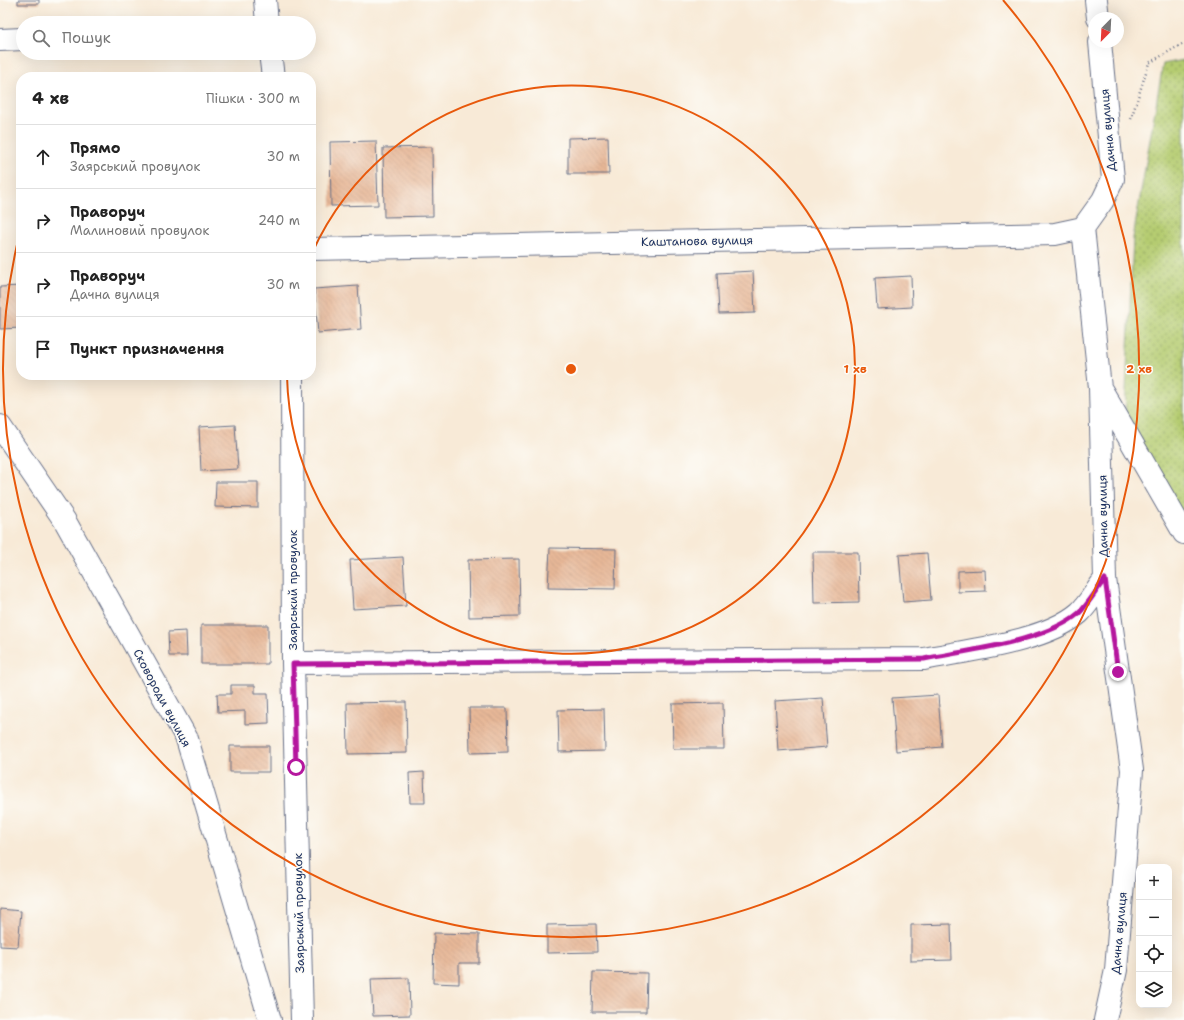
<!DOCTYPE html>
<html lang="uk">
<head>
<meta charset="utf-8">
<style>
  :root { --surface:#fff; --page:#f6f6f6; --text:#222; --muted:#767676; --line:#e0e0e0 }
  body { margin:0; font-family:"Shantell Sans",sans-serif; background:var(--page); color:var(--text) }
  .controls { position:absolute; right:12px; bottom:12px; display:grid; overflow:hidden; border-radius:8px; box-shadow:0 4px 16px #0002 }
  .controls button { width:36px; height:36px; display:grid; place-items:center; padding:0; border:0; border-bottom:1px solid var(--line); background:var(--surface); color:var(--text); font:20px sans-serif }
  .compass { position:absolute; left:1088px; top:12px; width:36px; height:36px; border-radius:50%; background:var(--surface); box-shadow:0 4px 16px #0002; rotate:204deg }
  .stop { position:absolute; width:12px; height:12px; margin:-9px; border:3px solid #b5179e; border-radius:50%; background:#fff }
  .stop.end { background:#b5179e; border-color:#fff; box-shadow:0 1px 4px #0008 }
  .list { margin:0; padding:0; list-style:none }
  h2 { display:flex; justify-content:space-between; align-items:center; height:52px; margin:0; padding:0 16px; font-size:17px }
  h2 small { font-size:13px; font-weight:400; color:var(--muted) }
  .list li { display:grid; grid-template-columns:26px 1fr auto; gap:12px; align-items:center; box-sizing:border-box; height:64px; padding:0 16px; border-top:1px solid var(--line) }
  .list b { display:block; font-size:15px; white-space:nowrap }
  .list p { margin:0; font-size:13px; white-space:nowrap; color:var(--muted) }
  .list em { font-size:13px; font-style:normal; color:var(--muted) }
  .icon { flex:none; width:22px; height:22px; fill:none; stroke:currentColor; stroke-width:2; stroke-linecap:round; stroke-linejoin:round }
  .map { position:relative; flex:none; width:1184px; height:1020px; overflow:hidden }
  .search { position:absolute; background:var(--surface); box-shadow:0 4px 16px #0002; left:16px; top:16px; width:300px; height:44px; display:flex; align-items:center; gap:10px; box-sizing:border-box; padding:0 14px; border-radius:22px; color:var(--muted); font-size:15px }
  .panel { position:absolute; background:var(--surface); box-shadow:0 4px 16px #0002; left:16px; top:72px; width:300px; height:308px; border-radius:16px }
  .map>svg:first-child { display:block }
</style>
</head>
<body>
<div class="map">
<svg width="1184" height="1020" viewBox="0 0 1184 1020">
  <defs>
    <pattern id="garden-dots" width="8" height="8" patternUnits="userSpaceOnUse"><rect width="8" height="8" fill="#b5cc71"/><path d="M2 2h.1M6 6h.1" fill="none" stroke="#92a660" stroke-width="1.8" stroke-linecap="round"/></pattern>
    <pattern id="building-back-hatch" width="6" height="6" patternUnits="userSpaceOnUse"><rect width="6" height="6" fill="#e7b898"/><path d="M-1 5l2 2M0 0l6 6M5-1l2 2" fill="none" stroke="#c69e85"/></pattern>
  </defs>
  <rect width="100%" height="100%" fill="#fdfcf7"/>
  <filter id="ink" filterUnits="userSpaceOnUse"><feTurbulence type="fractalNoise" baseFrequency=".025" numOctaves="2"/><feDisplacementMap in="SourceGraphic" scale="8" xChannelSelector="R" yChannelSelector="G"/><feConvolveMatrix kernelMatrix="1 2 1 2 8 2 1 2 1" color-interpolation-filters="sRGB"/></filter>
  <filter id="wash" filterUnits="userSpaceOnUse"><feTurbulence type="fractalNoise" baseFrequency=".012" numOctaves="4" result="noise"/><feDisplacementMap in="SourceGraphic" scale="16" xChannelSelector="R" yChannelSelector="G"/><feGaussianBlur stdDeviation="0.9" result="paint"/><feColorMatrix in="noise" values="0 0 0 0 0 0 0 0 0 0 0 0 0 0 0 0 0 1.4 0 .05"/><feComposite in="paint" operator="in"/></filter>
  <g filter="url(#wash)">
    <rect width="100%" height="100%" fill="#f8ead7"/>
    <path fill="url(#garden-dots)" stroke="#687e68" d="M1184 60V544L1125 414 1133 238 1163 64Z"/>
    <g id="blocks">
      <path fill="url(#building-back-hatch)" d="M18 0H39V4H18Z
        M608 137 609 174H568V138Z
        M376 141 378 205 331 206 330 142Z
        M432 147 433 216 384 217 383 148Z
        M753 271 755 313 719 314 717 273Z
        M911 276 912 307 877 309 875 278Z
        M21 286V328L0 329V287Z
        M358 286 361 329 318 333 314 289Z
        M235 425 238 469 201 471 199 427Z
        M216 482H258V508L215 507Z
        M550 548 616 549 615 589 548 588Z
        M813 552H858L859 602 814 603Z
        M927 553 931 600 903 602 899 555Z
        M403 557 406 606 353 609 350 560Z
        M519 559 520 616 469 617 468 560Z
        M985 570 986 591 958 592V571Z
        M201 625H268V664H201Z
        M186 631 187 656H169L168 632Z
        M231 685H255V693H268L269 723 245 724V711L218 712 217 694H231Z
        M938 695 942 747 896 751 892 698Z
        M823 698 827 747 778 751 775 701Z
        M406 702 407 753 348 754 347 703Z
        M723 703 724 749H673L672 704Z
        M469 708H507L508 752 470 753Z
        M604 709 605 751 559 752 558 710Z
        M230 746H269V772H230Z
        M424 772 425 803H410L409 773Z
        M0 909 21 911 18 947 0 946Z
        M596 924 597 952 547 953V925Z
        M951 924 952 960 911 961V925Z
        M434 933 479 934V963H459V984L433 983Z
        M593 972 647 973 646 1012H592Z
        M409 978 410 1015 373 1016 371 979Z"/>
    </g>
  </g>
  <g filter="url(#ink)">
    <use href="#blocks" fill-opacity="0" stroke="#687088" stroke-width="1"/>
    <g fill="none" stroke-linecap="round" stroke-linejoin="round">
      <g stroke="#687088" stroke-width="24">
        <path id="minor" d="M265 0 267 23
          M1096 0 1098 18
          M0 40 23 39
          M1100 42 1113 179 1103 200 1083 228 1100 388 1105 579 1132 770 1116 970 1105 1020
          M270 53 273 77
          M311 249 1055 234 1083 228
          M292 375 293 663 302 1020
          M1102 391 1184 533
          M0 426 65 521 187 739 270 1020
          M293 663 924 659C968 650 1045 642 1079 613 1087 606 1097 589 1105 579"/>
      </g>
      <path stroke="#687088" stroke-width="2.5" stroke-dasharray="1 3" stroke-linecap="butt" d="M1131 119 1149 63 1184 43"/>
      <use href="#minor" stroke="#fff" stroke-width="22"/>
    </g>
  </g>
  <g fill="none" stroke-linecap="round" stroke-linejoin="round" filter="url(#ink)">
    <path stroke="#b5179e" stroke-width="5" d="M296 767 293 664 924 659C968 650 1045 642 1079 613 1087 606 1097 589 1105 579L1118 672"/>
  </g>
  <g fill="none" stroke="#e8590c" stroke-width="2">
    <path d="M312 253A284 284 0 1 1 287 376"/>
    <path d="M1003 0A568 568 0 1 1 20 232"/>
  </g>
  <g text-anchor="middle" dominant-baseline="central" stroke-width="3" stroke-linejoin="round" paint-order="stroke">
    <g font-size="12" fill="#1b2f5e" stroke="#fdfcf7">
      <text transform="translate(1108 130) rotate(-95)">Дачна вулиця</text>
      <text transform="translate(697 241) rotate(-1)">Каштанова вулиця</text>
      <text transform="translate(1103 516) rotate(-91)">Дачна вулиця</text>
      <text transform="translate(293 590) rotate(-90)">Заярський провулок</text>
      <text transform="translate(162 698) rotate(62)">Сковороди вулиця</text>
      <text transform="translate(299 913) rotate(-91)">Заярський провулок</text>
      <text transform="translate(1119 933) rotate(-85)">Дачна вулиця</text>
    </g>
  </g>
  <circle cx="571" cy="369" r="6" fill="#e8590c" stroke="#fdfcf7" stroke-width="2"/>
  <g font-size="12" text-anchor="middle" font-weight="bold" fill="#e8590c" stroke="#fdfcf7" stroke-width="3" stroke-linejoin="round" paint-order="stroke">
    <text x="855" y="373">1 хв</text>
    <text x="1139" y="373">2 хв</text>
  </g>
</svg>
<div class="controls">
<button>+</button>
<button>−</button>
<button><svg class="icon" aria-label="locate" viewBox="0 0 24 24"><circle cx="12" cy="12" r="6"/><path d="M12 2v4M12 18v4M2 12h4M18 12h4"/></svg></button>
<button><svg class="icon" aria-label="layers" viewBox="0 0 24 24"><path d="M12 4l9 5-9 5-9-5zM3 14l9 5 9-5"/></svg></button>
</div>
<svg class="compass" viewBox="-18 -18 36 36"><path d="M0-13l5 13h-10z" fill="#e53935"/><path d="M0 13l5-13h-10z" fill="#767676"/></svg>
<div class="stop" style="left:296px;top:767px"></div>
<div class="stop end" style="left:1118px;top:672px"></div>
<div class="search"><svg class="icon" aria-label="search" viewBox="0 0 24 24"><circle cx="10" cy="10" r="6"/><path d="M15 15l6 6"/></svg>Пошук</div>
<section class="panel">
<h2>4 хв<small>Пішки · 300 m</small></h2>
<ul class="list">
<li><svg class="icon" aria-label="ahead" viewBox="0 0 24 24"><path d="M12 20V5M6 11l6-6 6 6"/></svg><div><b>Прямо</b><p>Заярський провулок</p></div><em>30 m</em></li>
<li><svg class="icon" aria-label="right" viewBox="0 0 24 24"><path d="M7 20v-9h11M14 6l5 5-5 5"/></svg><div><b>Праворуч</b><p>Малиновий провулок</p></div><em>240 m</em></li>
<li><svg class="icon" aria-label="right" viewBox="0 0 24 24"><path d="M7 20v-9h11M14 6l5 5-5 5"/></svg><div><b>Праворуч</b><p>Дачна вулиця</p></div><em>30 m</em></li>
<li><svg class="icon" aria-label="arrive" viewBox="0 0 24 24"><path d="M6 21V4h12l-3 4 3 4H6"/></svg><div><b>Пункт призначення</b></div></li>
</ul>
</section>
</div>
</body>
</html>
